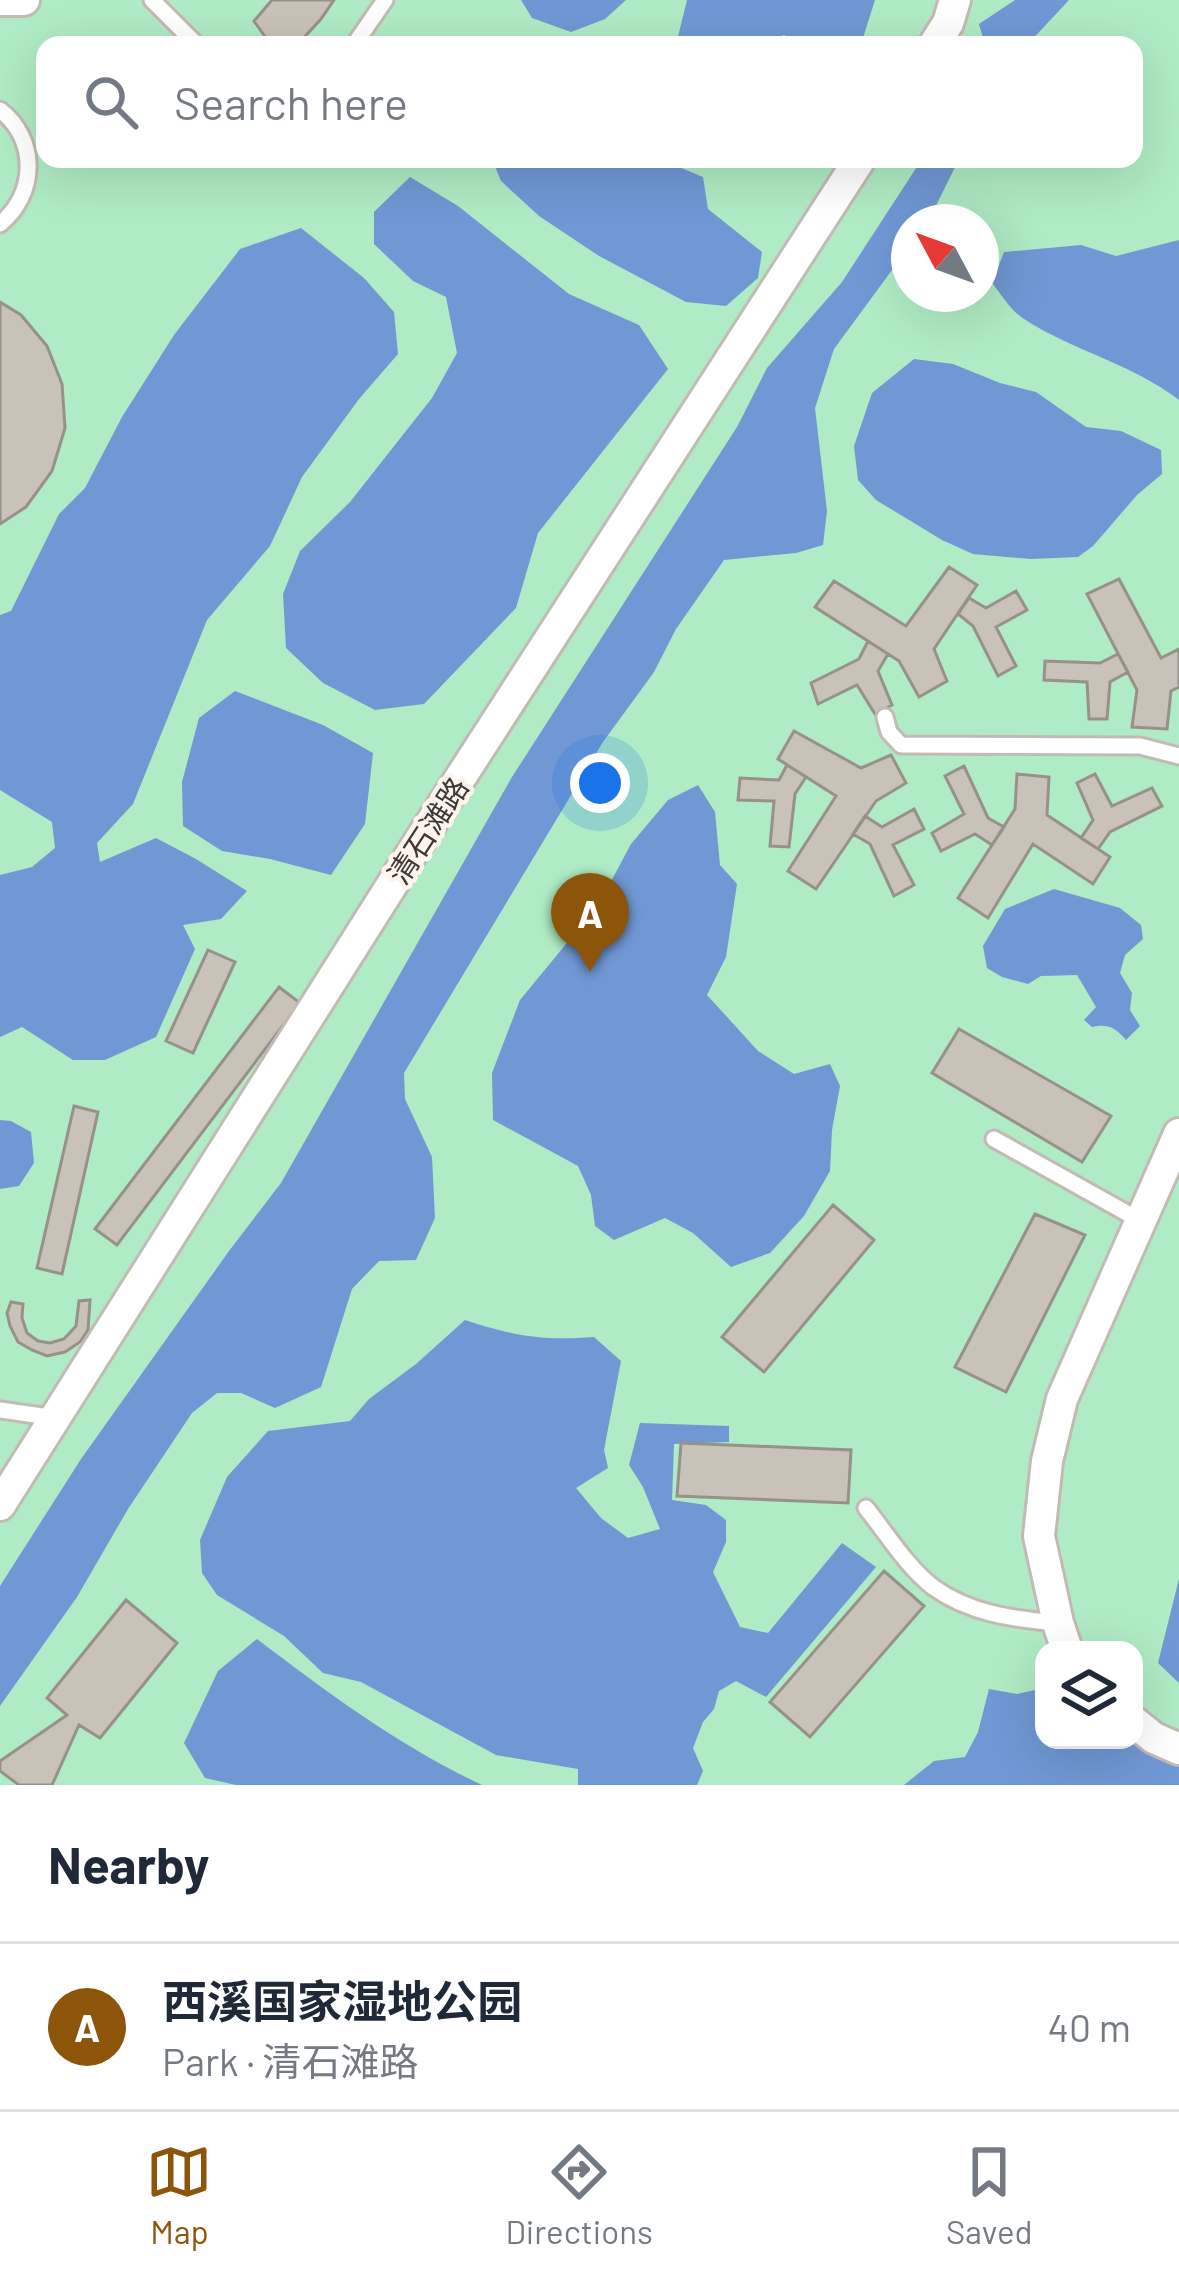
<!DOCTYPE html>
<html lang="en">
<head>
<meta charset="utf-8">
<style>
  :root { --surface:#fff; --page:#f6f6f7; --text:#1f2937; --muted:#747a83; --line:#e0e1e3; --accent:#8c550a }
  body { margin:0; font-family:Barlow,"Noto Sans SC",sans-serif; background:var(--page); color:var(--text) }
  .controls { position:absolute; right:36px; bottom:36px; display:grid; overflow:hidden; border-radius:24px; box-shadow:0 12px 48px #0002 }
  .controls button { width:108px; height:108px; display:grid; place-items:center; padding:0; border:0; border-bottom:3px solid var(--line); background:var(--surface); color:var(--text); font:60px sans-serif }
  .compass { position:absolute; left:891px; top:204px; width:108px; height:108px; border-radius:50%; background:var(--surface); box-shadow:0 12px 48px #0002; rotate:311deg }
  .you { position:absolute; left:600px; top:783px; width:42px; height:42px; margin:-30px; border:9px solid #fff; border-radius:50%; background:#1a73e8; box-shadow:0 0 0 18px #1a73e833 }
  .badge { display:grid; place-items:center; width:78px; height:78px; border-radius:50%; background:var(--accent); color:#fff; font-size:39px; font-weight:700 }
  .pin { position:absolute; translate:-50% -99px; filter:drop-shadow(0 3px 6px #0008) }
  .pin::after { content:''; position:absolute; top:63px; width:42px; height:36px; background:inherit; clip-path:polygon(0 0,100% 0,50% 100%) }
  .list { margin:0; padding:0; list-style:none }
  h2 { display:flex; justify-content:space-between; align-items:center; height:156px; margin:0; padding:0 48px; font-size:51px }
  h2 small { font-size:39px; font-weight:400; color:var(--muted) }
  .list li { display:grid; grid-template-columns:78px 1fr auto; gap:36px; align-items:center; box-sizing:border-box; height:168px; padding:0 48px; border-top:3px solid var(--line) }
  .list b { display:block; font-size:45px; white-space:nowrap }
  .list p { margin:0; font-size:39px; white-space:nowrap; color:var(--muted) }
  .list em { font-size:39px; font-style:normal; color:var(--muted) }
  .icon { flex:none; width:66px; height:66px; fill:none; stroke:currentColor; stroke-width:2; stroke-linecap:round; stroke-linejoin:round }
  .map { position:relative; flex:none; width:1179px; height:1785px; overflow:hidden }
  .search { position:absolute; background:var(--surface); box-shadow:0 12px 48px #0002; left:36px; right:36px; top:36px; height:132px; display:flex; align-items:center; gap:30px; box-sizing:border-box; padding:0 42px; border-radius:24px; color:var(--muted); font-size:45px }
  .sheet { height:324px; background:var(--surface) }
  nav { display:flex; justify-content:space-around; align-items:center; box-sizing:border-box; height:168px; border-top:3px solid var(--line); background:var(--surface); font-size:33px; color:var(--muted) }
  nav a { display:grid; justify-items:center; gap:6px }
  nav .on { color:var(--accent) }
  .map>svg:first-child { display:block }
</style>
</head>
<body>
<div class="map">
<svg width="1179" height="1785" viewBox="0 0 1179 1785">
  <rect width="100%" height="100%" fill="#f1e7e1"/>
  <path fill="#afebc4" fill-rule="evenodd" d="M0 0H1179V1785H0ZM45 45H1134V159H45ZM909 222H981V294H909ZM1044 1650H1134V1740H1044Z"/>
  <path fill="#7098d4" d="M521 0H626L605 19 571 32 532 18Z
    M687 0H875L863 38C838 49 808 49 784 35L760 45H676Z
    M1015 0H1069L1027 45H985L979 24Z
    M492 159H660L703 177 708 209 762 252 758 278 726 306 686 302 599 256 539 216 501 181Z
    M922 159H959L928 222H909V247L834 349 815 408 827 511 823 545 796 553 724 560 676 629 654 672 603 742 404 1073 405 1099 432 1157 435 1218 416 1260 379 1261 352 1289 321 1387 275 1408 241 1393H217L192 1413 128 1509 77 1597 0 1706V1586L81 1459 229 1251 281 1183 512 777 737 427 767 368 842 282Z
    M410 177 458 206 569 294 639 325 668 369 538 533 516 608 424 704 375 710 323 683 286 648 283 594 300 551 350 502 432 398 457 353 446 297 413 281 374 244V212Z
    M301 228 364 278 394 312 398 354 359 399 302 477 270 546 207 620 133 804 97 843 100 862 156 838 196 859 247 891 221 919 183 925 195 949 156 1037 105 1060H73L22 1027 0 1037V875L32 867 55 848 52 822 0 790V615L11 611 59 514 85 488 122 417 174 335 240 249Z
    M1179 240V400C1133 364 1073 351 1024 319 1011 311 1002 295 992 283L1004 252 1081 245 1116 256Z
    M914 359 953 364 1000 383 1036 392 1086 427 1121 431 1161 450 1162 474 1137 495 1093 546 1078 557 1031 559 973 554 942 540 876 500 858 480 854 446 872 393Z
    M235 691 323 725 373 753 365 824 331 875 270 859 222 851 183 826 182 782 199 718Z
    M698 785 715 812 720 865 737 884 726 957 707 995 758 1051 794 1074 830 1064 840 1086 832 1130 830 1171 804 1216 770 1253 731 1267 693 1233 665 1218 614 1240 595 1226 591 1195 578 1166 493 1120 492 1073 520 1000 599 904 631 844 668 800Z
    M1054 889 1120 908 1141 925 1143 939 1125 955 1120 973 1132 993 1130 1010 1140 1026 1126 1040C1116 1028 1108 1023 1092 1027L1084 1020 1096 1007 1077 975 1041 976 1028 984 1002 977 987 968 983 946 1005 909Z
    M0 1120 11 1121 31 1132 34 1163 19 1186 0 1189Z
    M465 1320C514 1336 542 1341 594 1337L621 1361 604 1450 608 1468 576 1488 601 1518 628 1538 660 1529 643 1487 629 1465 640 1423 729 1426V1442L674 1444 672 1500 706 1505 726 1520V1542L713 1572 740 1627 768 1633 842 1543 876 1567 766 1697 736 1681 719 1691 714 1709 703 1722 693 1748 703 1771 697 1785H578V1769L496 1755 361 1682 323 1673 284 1636 217 1595 202 1573 200 1540 227 1477 268 1431 350 1421 369 1399 416 1364Z
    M1179 1579V1683L1158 1663Z
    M257 1639C328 1693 401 1747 482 1785H236L205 1778 184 1743 218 1671Z
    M1044 1688V1740H1134L1179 1762V1785H904L934 1761 965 1757 978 1732 989 1689 1017 1694Z"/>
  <path fill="#c8c2b9" stroke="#979189" stroke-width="3" d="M272 0H334L321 19 297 45H271L254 21Z
    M0 302 21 315 47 346 62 384 65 428 52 471 26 507 0 524Z
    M949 567 977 585 934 649 947 681 919 697 899 661 815 607 834 581 906 626Z
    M1119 579 1161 658 1179 649V687L1171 691 1167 729 1132 727 1137 690 1087 594Z
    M1016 591 1027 610 996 627 1016 666 998 676 973 626 958 614 969 598 986 608Z
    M868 641 888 654 878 671 892 705 875 714 857 685 818 704 811 683 859 659Z
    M1118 654 1128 672 1110 682 1107 719H1089L1087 682 1044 680 1045 661 1100 663Z
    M794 731 861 768 891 755 906 783 876 801 816 889 788 871 836 796 778 759Z
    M787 765 806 777 795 794 789 847 770 846 774 801 738 800 740 778 779 780Z
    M964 766 988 818 1004 827 992 845 975 834 941 851 932 833 964 814 945 776Z
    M1017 774 1049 777 1047 815 1110 857 1093 884 1033 844 988 918 958 898 1015 809Z
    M1095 774 1112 806 1152 788 1162 806 1110 832 1098 849 1081 838 1093 820 1077 783Z
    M914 809 924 829 893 845 914 885 894 896 870 844 853 834 865 816 882 827Z
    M208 950 235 962 193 1053 166 1041Z
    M279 987 300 1003 117 1245 95 1229Z
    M959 1029 1111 1116 1082 1162 932 1073Z
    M74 1106 98 1112 62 1274 37 1268Z
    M833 1205 874 1240 764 1372 722 1337Z
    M1035 1214 1085 1235 1006 1392 955 1367Z
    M90 1300 88 1330 80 1342 65 1352 47 1356 32 1350 18 1342 10 1326 7 1313 11 1302 23 1304 22 1318 27 1333 38 1341 50 1343 64 1339 76 1326 79 1301Z
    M681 1443 851 1450 848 1503 677 1496Z
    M884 1571 924 1606 810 1737 770 1702Z
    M126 1600 177 1643 100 1738 79 1725 52 1785H19L0 1771V1761L67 1715 47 1698Z"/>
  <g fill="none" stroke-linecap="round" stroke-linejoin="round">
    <g stroke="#c4bab4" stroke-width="21">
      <path id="service" d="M152 0 197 45
        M354 45 385 0
        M0 110C38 139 37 194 0 224
        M885 717 889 732 901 745 1140 746 1179 756
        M994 1139 1141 1221
        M0 1410 56 1418
        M866 1508C887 1534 907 1567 933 1587 970 1614 1014 1619 1058 1623"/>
    </g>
    <g stroke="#c4bab4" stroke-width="36">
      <path id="minor" d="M0 0H24
        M934 45 948 23 955 0
        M0 1505 424 834 860 159
        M1067 1650 1058 1623 1039 1536 1047 1461 1062 1399 1179 1134
        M1134 1722 1154 1738 1179 1749"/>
    </g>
    <use href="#service" stroke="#fff" stroke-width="15"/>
    <use href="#minor" stroke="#fff" stroke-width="30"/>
  </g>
  <g text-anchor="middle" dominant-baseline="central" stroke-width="9" stroke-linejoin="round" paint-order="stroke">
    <g font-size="30" fill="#3d3937" stroke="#fef4ee">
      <text transform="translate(427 830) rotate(-57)">清石滩路</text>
    </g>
  </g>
</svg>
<div class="controls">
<button><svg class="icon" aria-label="layers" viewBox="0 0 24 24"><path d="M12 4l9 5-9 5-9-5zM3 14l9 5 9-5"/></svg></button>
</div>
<svg class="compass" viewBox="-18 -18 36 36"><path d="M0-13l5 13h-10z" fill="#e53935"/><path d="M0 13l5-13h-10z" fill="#747a83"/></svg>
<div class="you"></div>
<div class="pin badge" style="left:590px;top:972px">A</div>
<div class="search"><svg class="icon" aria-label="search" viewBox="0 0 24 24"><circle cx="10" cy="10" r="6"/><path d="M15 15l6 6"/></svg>Search here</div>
</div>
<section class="sheet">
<h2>Nearby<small></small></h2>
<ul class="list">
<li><span class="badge">A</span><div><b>西溪国家湿地公园</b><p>Park · 清石滩路</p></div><em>40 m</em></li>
</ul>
</section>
<nav>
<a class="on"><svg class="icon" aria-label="map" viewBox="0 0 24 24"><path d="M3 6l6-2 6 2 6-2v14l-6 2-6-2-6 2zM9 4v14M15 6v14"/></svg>Map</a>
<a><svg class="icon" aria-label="directions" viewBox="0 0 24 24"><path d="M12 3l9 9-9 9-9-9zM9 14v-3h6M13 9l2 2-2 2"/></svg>Directions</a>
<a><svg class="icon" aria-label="saved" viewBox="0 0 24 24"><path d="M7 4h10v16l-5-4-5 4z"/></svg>Saved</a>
</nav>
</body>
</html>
